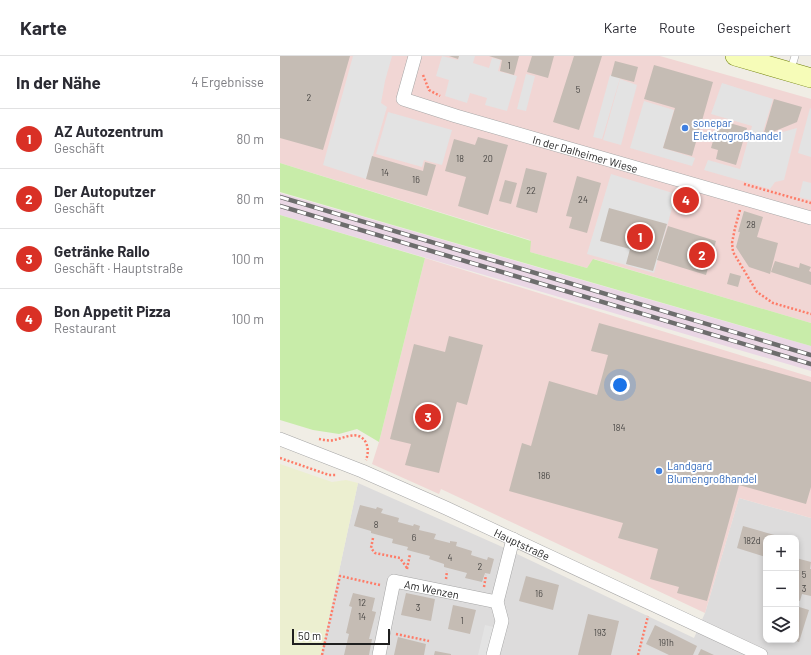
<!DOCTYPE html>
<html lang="de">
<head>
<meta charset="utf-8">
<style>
  :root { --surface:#fff; --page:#f7f7f7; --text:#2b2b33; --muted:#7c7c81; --line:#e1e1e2; --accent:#d93025 }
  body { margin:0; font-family:Barlow,sans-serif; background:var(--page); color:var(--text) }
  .controls { position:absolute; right:12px; bottom:12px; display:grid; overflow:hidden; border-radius:8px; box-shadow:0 2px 6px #0003 }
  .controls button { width:36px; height:36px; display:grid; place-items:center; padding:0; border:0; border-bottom:1px solid var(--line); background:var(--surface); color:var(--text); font:20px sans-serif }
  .scale { position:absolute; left:12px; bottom:10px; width:98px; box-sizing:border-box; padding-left:4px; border:2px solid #1f1f1f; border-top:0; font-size:11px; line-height:14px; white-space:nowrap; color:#1f1f1f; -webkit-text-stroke:3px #fff; paint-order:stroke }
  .you { position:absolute; left:340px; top:329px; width:14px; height:14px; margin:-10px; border:3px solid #fff; border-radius:50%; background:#1a73e8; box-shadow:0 0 0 6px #1a73e833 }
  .badge { display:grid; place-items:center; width:26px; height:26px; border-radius:50%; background:var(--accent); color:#fff; font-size:13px; font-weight:700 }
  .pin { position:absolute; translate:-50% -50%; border:2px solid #fff; box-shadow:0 1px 4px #0006 }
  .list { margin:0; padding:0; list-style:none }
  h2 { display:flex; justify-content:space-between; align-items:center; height:52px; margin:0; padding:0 16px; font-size:17px }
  h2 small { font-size:13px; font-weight:400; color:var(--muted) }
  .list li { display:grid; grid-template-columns:26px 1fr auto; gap:12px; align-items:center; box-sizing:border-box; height:60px; padding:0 16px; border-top:1px solid var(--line) }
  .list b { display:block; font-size:15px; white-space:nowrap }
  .list p { margin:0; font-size:13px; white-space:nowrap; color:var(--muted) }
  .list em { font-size:13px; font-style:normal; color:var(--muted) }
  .icon { flex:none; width:22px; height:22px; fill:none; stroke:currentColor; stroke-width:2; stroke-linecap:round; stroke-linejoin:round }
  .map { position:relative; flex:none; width:531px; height:599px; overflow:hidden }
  header { display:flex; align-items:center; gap:24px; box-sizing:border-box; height:56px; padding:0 20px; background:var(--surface); border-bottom:1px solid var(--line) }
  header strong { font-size:19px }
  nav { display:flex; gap:22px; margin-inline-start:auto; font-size:14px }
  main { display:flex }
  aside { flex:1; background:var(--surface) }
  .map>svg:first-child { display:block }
</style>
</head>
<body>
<header>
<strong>Karte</strong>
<nav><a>Karte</a><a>Route</a><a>Gespeichert</a></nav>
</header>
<main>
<aside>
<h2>In der Nähe<small>4 Ergebnisse</small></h2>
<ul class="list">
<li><span class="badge">1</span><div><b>AZ Autozentrum</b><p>Geschäft</p></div><em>80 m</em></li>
<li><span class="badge">2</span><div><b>Der Autoputzer</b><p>Geschäft</p></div><em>80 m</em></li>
<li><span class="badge">3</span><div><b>Getränke Rallo</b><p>Geschäft · Hauptstraße</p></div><em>100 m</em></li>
<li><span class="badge">4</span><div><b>Bon Appetit Pizza</b><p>Restaurant</p></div><em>100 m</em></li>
</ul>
</aside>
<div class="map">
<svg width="531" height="599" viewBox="0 0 531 599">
  <rect width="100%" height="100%" fill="#f0ede5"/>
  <path fill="#dddcdc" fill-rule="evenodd" d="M78 427 218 489 414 582 425 557 459 442 531 462V599H41ZM486 482H516V584H486Z"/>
  <path fill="#f1d6d4" d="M0 0H380L531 43V267L314 203 307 212 250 196V184L0 107Z
    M145 202 531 321V462L459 442 425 557 161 433 159 438 92 408 99 386Z"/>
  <path fill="#ead7e5" d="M0 137 531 290V315L0 159Z"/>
  <path fill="#ecefd0" d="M0 408 52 426 66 424 78 427 41 599H0Z"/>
  <path fill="#c8eca9" d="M0 107 251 185 250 196 307 212 313 203 531 267V290C354 238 177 188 0 136Z
    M0 159 145 202 99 386 77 373 59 378 33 374 0 364Z"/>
  <path fill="#e3e3e3" d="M73 0H112L105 25 101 47 107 51 86 123 43 109Z
    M162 0 178 4 179 0H195L193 7 209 12 212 2 221 4 218 15 237 20 227 55 205 49 207 42 190 37 187 47 165 40 169 24 156 20Z
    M246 18 255 20 246 55 237 53Z
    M330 19 340 22 322 83 313 81Z
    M340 23 357 29 341 89 323 84Z
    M442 27 493 43 481 82 517 72 504 124 495 126 490 133 424 114 428 104 460 113 472 70 431 58Z
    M364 45 394 54 383 92 415 102 412 110 350 92Z
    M530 52 531 53V101L518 97Z
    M108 56 172 74 162 109 144 104 142 111 96 98Z
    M331 118 396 138 374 217 307 198Z
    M523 125 531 127V144L519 141Z
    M205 569 214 571 208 599H198Z"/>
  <path fill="#c5bcb4" d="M0 0H70L43 94 0 82Z
    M169 0H179L178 3Z
    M209 0H239L234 19 220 15 222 4Z
    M252 0H274L268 22 247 16Z
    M294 0H322L299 74 273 66Z
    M335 5 358 11 354 26 331 20Z
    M374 9 433 26 412 100 383 92 395 52 364 43Z
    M494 43 522 51 517 66 483 80Z
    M439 64 467 72 456 109 436 103 438 94 431 92Z
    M198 81 228 89 208 159 178 150 186 121 165 115 174 83 195 89Z
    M92 100 143 115 145 106 156 109 147 140 86 123Z
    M246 112 267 117 257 157 236 151Z
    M297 120 321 127 307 177 289 172 292 161 286 160Z
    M225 124 237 127 231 148 219 145Z
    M399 140 416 145 413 154 397 149Z
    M329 152 387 168 373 215 346 208 350 193 320 185Z
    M464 155 483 161 477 181 498 187 490 218 469 211 456 191 460 176H458Z
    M388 170 436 185 426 219 377 204Z
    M495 205 519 212 520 207 531 211 529 215 531 216V229L491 216Z
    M450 217 461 220 458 231 447 228Z
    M319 267 531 326V431L526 448 459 429 427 545 397 537 399 531 370 523 378 493 338 482 343 467 229 435 242 387 251 390 269 325 317 339 328 299 311 295Z
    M169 280 203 289 187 349 177 346 159 417 125 409 131 388 110 383 134 288 165 296Z
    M80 449 96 453 97 451 103 453 101 457 119 462 118 466 133 470 134 468 140 470 139 474 156 478 154 483 170 487V485L177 486 176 490 192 495 191 499 207 504 208 501 214 503 210 518 205 517 202 526 185 522 187 517 164 511V508L149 503 150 500 127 494 128 491 112 487 113 483 91 477V475L74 470Z
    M463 470 505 482H486V501L457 492Z
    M516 502 531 506 530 513H531V540L522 538 520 545 516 544V511L517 508H516Z
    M246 520 279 529 273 554 239 545Z
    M73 537 95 542 92 555 96 556 89 583H92L89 599H64L69 578 66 577 72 551 69 550Z
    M126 537 155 543 151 565 121 559Z
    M173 549 196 554 190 578 168 573Z
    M516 550 529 554 519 586 516 585Z
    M308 558 339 565 331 599H298Z
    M375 569 417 590 413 599H389L366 588Z
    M118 581 146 588 144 599H114Z
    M421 593 434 599H418Z
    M155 595 171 598V599H154Z"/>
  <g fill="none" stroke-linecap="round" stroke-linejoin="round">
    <g stroke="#a6a6a6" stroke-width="8">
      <path id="service" d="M510 16 515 0"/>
    </g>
    <g stroke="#a6a6a6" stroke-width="14">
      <g id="minor">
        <path id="s1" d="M135 0 123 43 176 60 531 162"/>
        <path id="s2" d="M0 383 82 415 166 452 481 599"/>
        <path id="s3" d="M99 599 114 525 217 546"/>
        <path d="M213 599 222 565 217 546 233 483"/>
      </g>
    </g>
    <g stroke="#6a7b01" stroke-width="20">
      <path id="secondary" d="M455 0 531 22"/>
    </g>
    <path stroke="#fe7c68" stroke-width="2.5" stroke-dasharray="2 2" stroke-linecap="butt" d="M143 19 149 34 160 40
      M464 128 531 147
      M460 154 455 172 452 187 453 196 477 236 493 247 531 258
      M39 383C44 384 49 385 54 384 59 383 64 381 69 380 85 376 91 391 86 404
      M0 402 49 419H56
      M93 482 91 492 95 497 120 502 127 512
      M127 513 130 498
      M166 523 167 515
      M204 531 206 519
      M116 578 149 585
      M42 599 60 520 100 529
      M358 599 368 560"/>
    <use href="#service" stroke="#fff" stroke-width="7"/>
    <use href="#minor" stroke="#fff" stroke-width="13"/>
    <use href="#secondary" stroke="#f6fcb8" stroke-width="19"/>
    <g stroke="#6d6d6d" stroke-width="4.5">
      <path id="rail" d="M0 141 531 299
        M0 150 531 308"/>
    </g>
    <use href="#rail" stroke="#fff" stroke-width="3" stroke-dasharray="9" stroke-linecap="butt"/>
  </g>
  <g fill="#3f7fe0" stroke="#fff" stroke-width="1.5">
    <circle cx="405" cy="72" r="4"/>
    <circle cx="379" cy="415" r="4"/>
  </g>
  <g text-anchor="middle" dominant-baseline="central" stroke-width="4" stroke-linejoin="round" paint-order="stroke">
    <g font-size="9" fill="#484644">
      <text x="229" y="9">1</text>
      <text x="298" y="33">5</text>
      <text x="29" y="41">2</text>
      <text x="180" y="102">18</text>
      <text x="208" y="102">20</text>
      <text x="105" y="116">14</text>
      <text x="136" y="123">16</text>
      <text x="251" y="134">22</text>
      <text x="303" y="143">24</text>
      <text x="471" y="168">28</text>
      <text x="339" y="371">184</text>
      <text x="264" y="419">186</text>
      <text x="96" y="468">8</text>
      <text x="134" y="481">6</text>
      <text x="472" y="484">182d</text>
      <text x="170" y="501">4</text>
      <text x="200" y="510">2</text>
      <text x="524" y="518">5</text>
      <text x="524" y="532">3</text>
      <text x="259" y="537">16</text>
      <text x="82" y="546">12</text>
      <text x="138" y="551">3</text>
      <text x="82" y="560">14</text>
      <text x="182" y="564">1</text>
      <text x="320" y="576">193</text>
      <text x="386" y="586">191h</text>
    </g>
    <g font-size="11" fill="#366cbe" stroke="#fff" text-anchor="start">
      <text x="413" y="66">sonepar<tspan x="413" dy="13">Elektrogroßhandel</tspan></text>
      <text x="387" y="409">Landgard<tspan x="387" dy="13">Blumengroßhandel</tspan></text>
    </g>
    <g font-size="11" fill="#1f1f1f" stroke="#fff">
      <text stroke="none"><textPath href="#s1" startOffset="235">In der Dalheimer Wiese</textPath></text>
      <text stroke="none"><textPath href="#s2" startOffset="264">Hauptstraße</textPath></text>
      <text stroke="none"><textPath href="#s3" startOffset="114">Am Wenzen</textPath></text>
    </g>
  </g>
</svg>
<div class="controls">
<button>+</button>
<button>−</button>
<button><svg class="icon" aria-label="layers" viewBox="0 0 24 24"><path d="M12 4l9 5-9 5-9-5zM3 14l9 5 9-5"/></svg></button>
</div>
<div class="scale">50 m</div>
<div class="you"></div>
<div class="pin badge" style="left:360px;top:181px">1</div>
<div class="pin badge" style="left:422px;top:199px">2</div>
<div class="pin badge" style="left:148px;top:361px">3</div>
<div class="pin badge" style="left:406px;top:144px">4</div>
</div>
</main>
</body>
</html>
